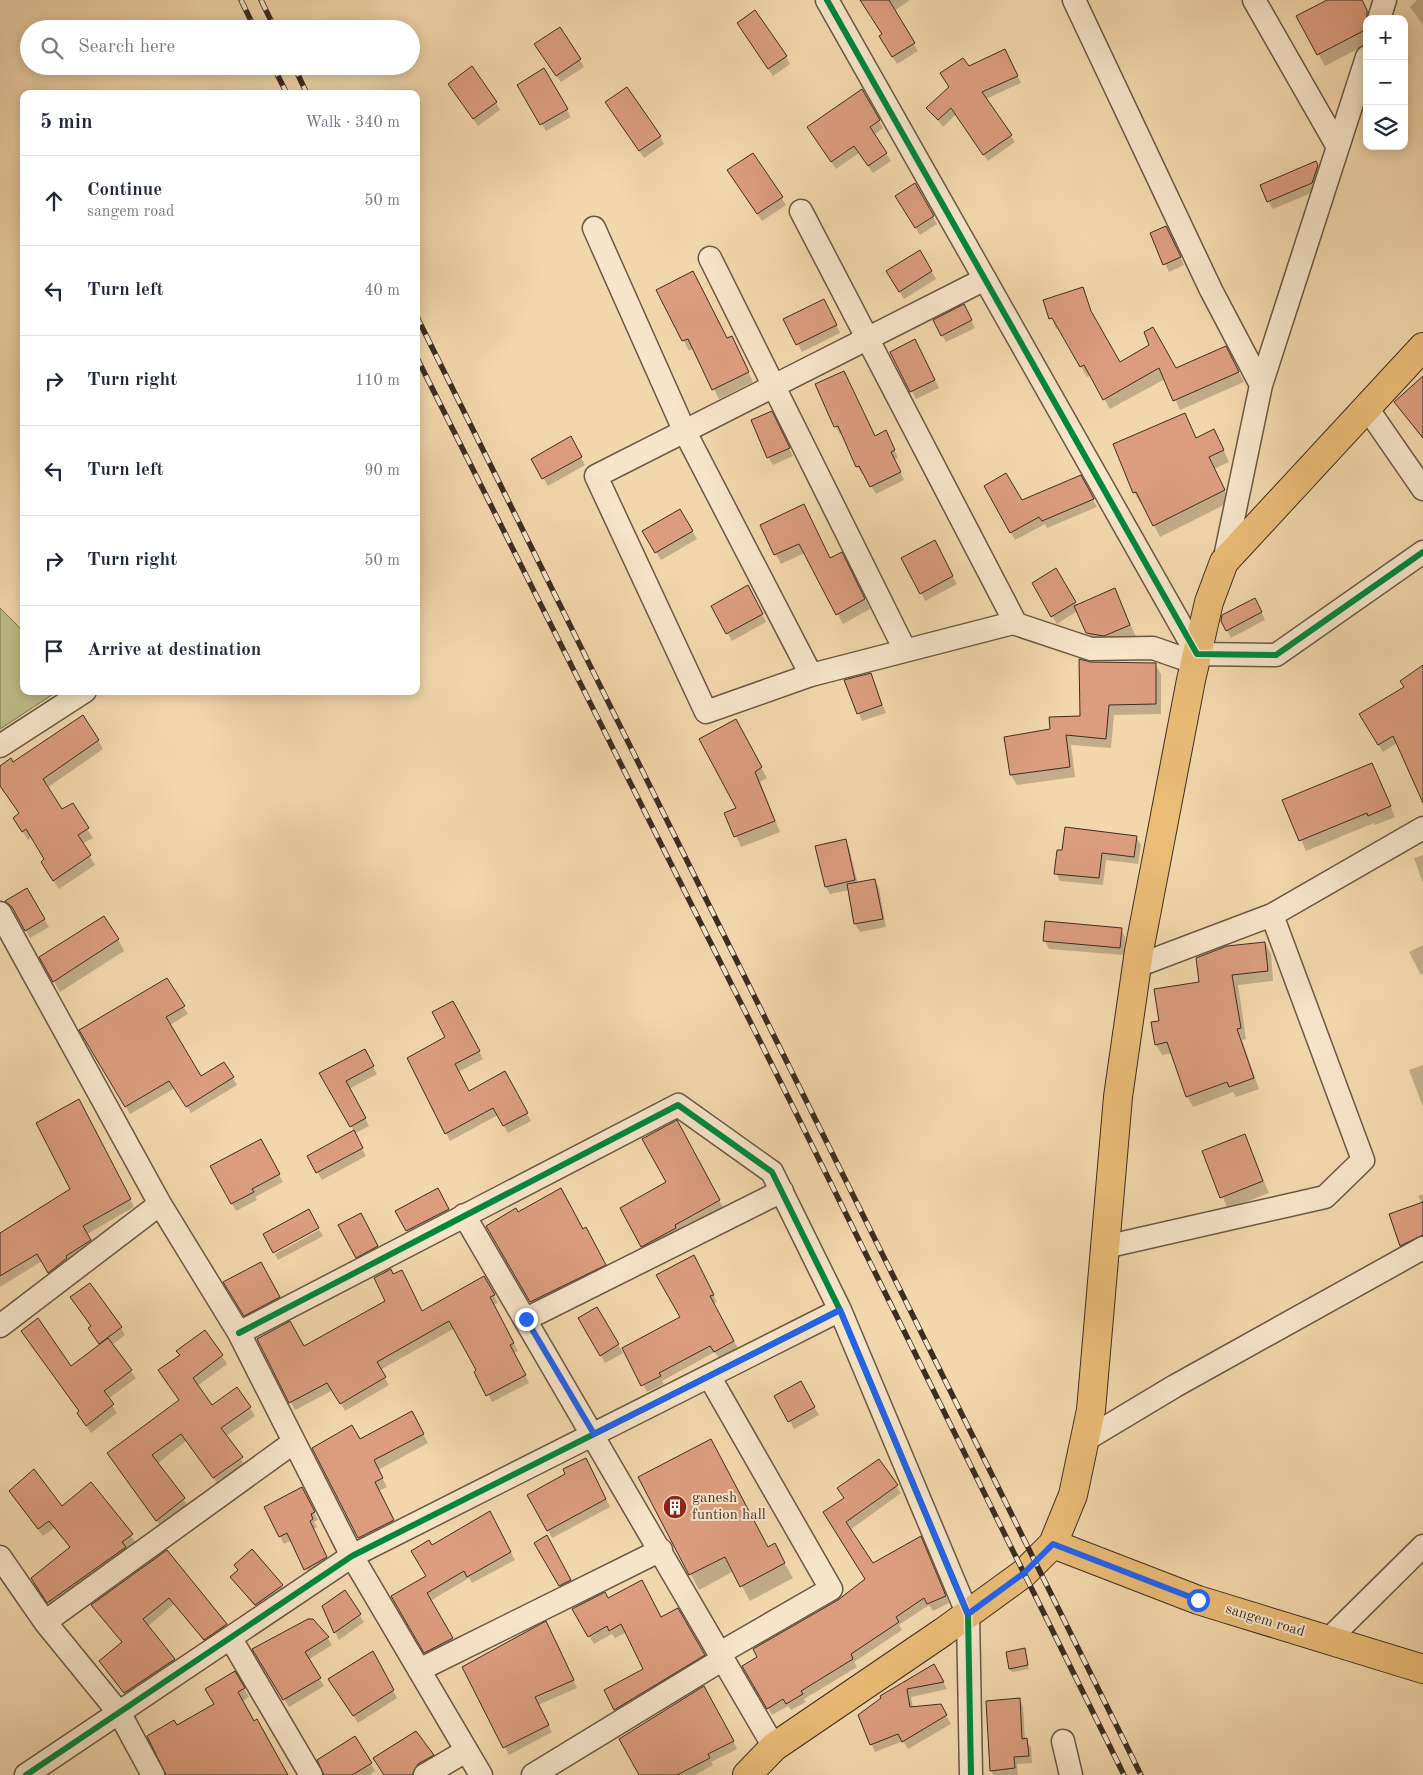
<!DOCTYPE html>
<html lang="en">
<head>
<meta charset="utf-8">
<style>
  :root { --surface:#fff; --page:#f6f6f7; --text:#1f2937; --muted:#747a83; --line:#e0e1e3 }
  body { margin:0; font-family:"Old Standard TT",serif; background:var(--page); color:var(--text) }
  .controls { position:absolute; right:15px; top:15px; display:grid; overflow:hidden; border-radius:10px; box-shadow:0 2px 12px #0003 }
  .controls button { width:45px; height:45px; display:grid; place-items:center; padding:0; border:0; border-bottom:1px solid var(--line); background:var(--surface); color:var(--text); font:25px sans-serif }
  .stop { position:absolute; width:15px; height:15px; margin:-11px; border:4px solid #2563eb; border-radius:50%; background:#fff }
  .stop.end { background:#2563eb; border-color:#fff; box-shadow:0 1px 5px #0008 }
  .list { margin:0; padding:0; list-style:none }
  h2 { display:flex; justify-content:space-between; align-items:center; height:65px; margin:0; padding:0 20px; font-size:21px }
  h2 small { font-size:16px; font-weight:400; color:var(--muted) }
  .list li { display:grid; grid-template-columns:32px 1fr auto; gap:15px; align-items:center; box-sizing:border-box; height:90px; padding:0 20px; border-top:1px solid var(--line) }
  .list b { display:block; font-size:19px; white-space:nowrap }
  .list p { margin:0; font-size:16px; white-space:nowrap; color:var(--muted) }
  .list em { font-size:16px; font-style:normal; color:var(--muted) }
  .icon { flex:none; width:28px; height:28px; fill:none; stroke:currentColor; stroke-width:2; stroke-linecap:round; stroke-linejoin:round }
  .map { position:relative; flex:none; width:1423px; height:1775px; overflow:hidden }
  .search { position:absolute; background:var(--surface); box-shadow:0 2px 12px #0003; left:20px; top:20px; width:400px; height:55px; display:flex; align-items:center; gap:12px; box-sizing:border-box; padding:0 18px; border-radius:28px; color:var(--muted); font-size:19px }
  .panel { position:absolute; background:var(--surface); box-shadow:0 2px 12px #0003; left:20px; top:90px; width:400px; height:605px; border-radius:10px }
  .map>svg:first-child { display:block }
</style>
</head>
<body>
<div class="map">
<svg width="1423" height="1775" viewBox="0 0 1423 1775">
  <rect width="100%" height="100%" fill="#f3d7ac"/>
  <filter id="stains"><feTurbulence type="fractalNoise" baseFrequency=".004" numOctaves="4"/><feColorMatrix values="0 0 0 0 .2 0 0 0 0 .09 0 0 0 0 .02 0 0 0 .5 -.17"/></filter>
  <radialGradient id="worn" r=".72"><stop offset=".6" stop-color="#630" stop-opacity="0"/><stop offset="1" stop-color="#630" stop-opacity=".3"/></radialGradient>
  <path fill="#bebd87" stroke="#7d7554" d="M0 608 24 632V691H58L0 729Z"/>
  <path fill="#0003" d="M862 0H910L894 11 918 51 897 64 880 36 883 34Z
    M1330 0H1361L1371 19H1367V44L1325 66 1298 17Z
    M1417 0H1423V25L1410 7Z
    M743 31 786 57 790 64 773 76Z
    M540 52 580 60 584 67 561 82Z
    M1009 58 1021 83 986 99 1015 142 988 161 956 114 943 127 928 108 968 68Z
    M544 70 571 117 546 131 519 85Z
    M862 91 883 128 874 135 891 161 873 173 859 153 836 169 813 135Z
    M454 92 496 103 500 110 478 126Z
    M611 110 660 136 664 144 644 158Z
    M753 155 786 205 762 221 733 178Z
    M1316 163 1320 170 1316 191 1273 209 1268 201Z
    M915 185 937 224 920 235 896 196Z
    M1170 235 1184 265 1169 272 1165 264Z
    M919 251 936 279 904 299 887 271Z
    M1082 288 1096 323 1119 363 1151 346 1176 370 1231 358 1244 382 1180 410 1165 379 1110 409 1091 375 1087 377 1059 328 1056 329 1045 301Z
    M658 291 737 347 753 382 719 399 694 348 689 351Z
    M828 308 840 333 802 352 785 319Z
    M968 314 975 328 946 342 942 335Z
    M919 348 939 388 916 399 892 353Z
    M1423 377V439L1395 402Z
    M816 385 875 437 890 440 898 458 894 459 904 480 876 494 864 473 862 474 857 466 842 433 840 434 836 427Z
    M1184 414 1196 439 1220 442 1229 462 1214 469 1230 502 1160 537 1143 503 1141 504 1134 492Z
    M775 420 793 456 773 465 768 457Z
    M570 438 585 465 548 486 533 459Z
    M1080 477 1097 507 1047 528 1045 524 1015 540 986 486 1021 501Z
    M803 506 830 560 847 563 870 609 843 624 805 553 781 564 761 526Z
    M680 510 697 539 661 560 644 531Z
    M938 550 957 584 925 601 921 593Z
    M1056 570 1077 606 1115 590 1136 637 1111 647 1094 645 1077 611 1057 624 1033 583Z
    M747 587 766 622 732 641 712 606Z
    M1259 607 1265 620 1231 638 1222 621Z
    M1091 663 1155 664 1161 674V714L1114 715 1111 748 1071 745 1075 777 1017 785 1011 775 1051 730 1082 717Z
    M1423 667V736L1397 743 1383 752 1360 715 1405 687Z
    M870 675 886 713 862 721 846 681Z
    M735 721 767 778 760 782 780 832 741 847 726 813 738 809Z
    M98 740 103 749 47 788 62 811 87 829 93 838 82 844 95 865 59 889 47 871 46 860 32 837 28 840 14 818 20 814 0 785V767Z
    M1384 791 1395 817 1375 825 1374 823 1306 851 1284 801Z
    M1136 837 1141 845 1138 864 1106 860 1103 885 1060 881 1056 873Z
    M845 840 849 848 858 884 875 881 879 888 886 927 860 932 855 924 849 890 830 894 826 887Z
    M1423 855V883L1414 858Z
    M27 890 49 927 30 938 17 914 7 902Z
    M1121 929 1125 937 1124 955 1049 949 1045 941Z
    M118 939 124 951 60 992 41 958Z
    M1265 943 1271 954 1273 981 1238 985 1246 1039 1242 1040 1259 1089 1236 1097 1233 1092 1193 1107 1187 1096 1172 1053 1162 1055 1156 1044 1160 1022 1200 983Z
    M1423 945V973L1421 975 1409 952Z
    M167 980 188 1014 170 1025 201 1077 224 1063 237 1085 191 1113 175 1088 130 1114 81 1030Z
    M457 1010 483 1059 458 1072 469 1092 505 1073 531 1121 508 1133 498 1115 450 1141 409 1058 447 1038Z
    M364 1050 377 1074 349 1089 369 1126 354 1134 366 1156 322 1180 308 1156 354 1131 335 1099Z
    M1423 1065V1107L1409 1070Z
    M83 1108 134 1207 87 1234 95 1248 53 1280 42 1261 0 1287V1234L72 1189Z
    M676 1122 725 1211 648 1256 622 1209 668 1183Z
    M1244 1136 1269 1193 1228 1209 1203 1152Z
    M265 1148 283 1182 255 1197 257 1200 236 1211 212 1167Z
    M437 1190 452 1217 412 1238 397 1211Z
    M1423 1194V1246L1407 1255 1401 1245 1422 1204 1418 1196Z
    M518 1213 583 1230 590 1236 609 1273 535 1309 487 1227Z
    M365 1222 382 1254 361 1264 340 1225Z
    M319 1230 323 1236 278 1260 275 1254Z
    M697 1264 717 1302 713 1304 738 1348 719 1359 715 1352 662 1381 664 1384 647 1392 624 1348 681 1318Z
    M267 1275 285 1309 252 1327 232 1295Z
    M484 1278 498 1303 493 1305 518 1351 514 1353 529 1383 492 1402 478 1371 455 1328 380 1370 389 1385 345 1411 333 1390 295 1410 258 1339 303 1348 422 1312Z
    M597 1309 623 1353 605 1363 580 1319Z
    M121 1328 125 1335 112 1345 136 1378 108 1399 117 1413 91 1433 83 1421 80 1412 27 1338 71 1368 101 1346 94 1336Z
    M205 1331 227 1364 197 1386 211 1407 250 1408 255 1416 226 1436 246 1467 219 1486 186 1441 157 1464 189 1507 162 1528 108 1454 179 1400 181 1356Z
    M800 1383 819 1415 794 1429 776 1396Z
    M411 1413 428 1443 378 1470 387 1487 379 1491 398 1530 364 1547 314 1448 360 1441Z
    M586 1459 610 1507 552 1538 529 1495 567 1474Z
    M639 1477 768 1548 774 1545 793 1578 750 1601 734 1571 699 1590Z
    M91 1484 136 1543 53 1609 37 1586 71 1548 54 1528 43 1536 15 1499 61 1507Z
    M896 1486 901 1493 850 1530 872 1564 924 1545 949 1603 933 1611 929 1605 899 1625 902 1630 854 1662 857 1667 804 1699 806 1702 791 1710 788 1706 772 1715 743 1666 867 1580 828 1520Z
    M306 1496 318 1520 314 1522 317 1527 313 1529 330 1565 310 1576 292 1540 284 1544 280 1536Z
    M494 1520 515 1560 472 1583 469 1578 430 1601 456 1646 430 1660 393 1597 427 1576 432 1546Z
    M547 1537 574 1588 564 1593 535 1543Z
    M252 1551 286 1592 259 1611 231 1578 239 1571Z
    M167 1552 230 1632 209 1647 174 1604 147 1627 178 1667 130 1700 100 1661 123 1643 93 1605Z
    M344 1592 364 1622 339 1640 323 1607Z
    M607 1599 661 1618 678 1610 709 1664 620 1718 606 1691 645 1670 627 1632 615 1638 612 1634 594 1644 574 1610Z
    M550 1630 577 1688 538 1705 552 1732 509 1755 464 1667Z
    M280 1634 281 1636 327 1637 332 1645 308 1660 324 1686 289 1707 254 1650Z
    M1024 1649 1029 1669 1012 1672 1010 1669Z
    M373 1653 397 1698 358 1723 334 1687Z
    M934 1666 947 1689 911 1697 913 1708 940 1706 951 1724 908 1749 903 1741 875 1752 859 1715Z
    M234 1673 249 1697 242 1701 271 1745 286 1775H167L177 1726 215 1704Z
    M708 1694 737 1749 711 1762 713 1765 695 1775H641Z
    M1019 1699 1023 1706 1025 1740 1031 1747 1032 1763 1017 1764 1018 1775H993L991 1770Z
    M355 1738 375 1771 369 1775H325Z
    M427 1746 437 1763 420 1775H385Z"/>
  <path fill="#db9d7e" stroke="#3c2d22" d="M860 0H889L915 43 892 57 879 36 882 34Z
    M1327 0H1362L1367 10V29L1317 55 1296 16Z
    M755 10 787 56 768 69 737 23Z
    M560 27 581 59 556 76 534 44Z
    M1005 49 1018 76 982 92 1012 135 983 155 951 108 938 120 926 108 949 87 940 73 963 58 969 66Z
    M472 66 497 102 473 119 448 84Z
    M544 68 568 109 540 125 517 85Z
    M627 87 661 136 639 151 605 102Z
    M862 89 880 120 870 127 887 153 868 166 854 146 831 162 807 127Z
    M753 153 783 197 757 214 727 170Z
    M1316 161 1318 165 1312 183 1267 202 1260 185Z
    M915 183 934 216 915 228 895 196Z
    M1166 226 1181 257 1163 265 1150 233Z
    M920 250 932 271 899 292 886 271Z
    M693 271 727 338 732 336 749 372 712 390 688 339 682 341 656 290Z
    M1083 287 1091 311 1120 362 1149 345 1144 332 1153 327 1176 368 1226 346 1239 372 1173 401 1159 368 1103 400 1084 365 1080 367 1052 318 1049 319 1043 300Z
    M824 299 837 325 796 345 783 319Z
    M964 304 972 320 941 336 933 320Z
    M915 339 935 380 910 392 890 352Z
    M844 371 875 436 886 430 895 450 891 452 901 472 870 487 859 466 856 467 838 426 834 427 815 384Z
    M1423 376V438L1394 402Z
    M772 411 790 448 767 458 751 420Z
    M1185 413 1196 438 1214 429 1224 450 1209 457 1225 490 1153 526 1136 492 1133 493 1113 444Z
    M571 436 582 457 542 479 531 459Z
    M1006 473 1022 500 1081 475 1094 499 1042 521 1039 517 1010 533 984 486Z
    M804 504 830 558 842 552 865 599 836 615 799 544 774 555 760 525Z
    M680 509 693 531 655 553 642 531Z
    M935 540 953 576 920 594 901 558Z
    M1056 568 1076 602 1051 617 1032 583Z
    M748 585 763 614 726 634 711 606Z
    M1115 588 1130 625 1104 636 1086 633 1074 606Z
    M1255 598 1262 612 1226 631 1221 621 1222 615Z
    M1079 659 1091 662 1156 663V704L1109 705 1106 739 1066 735 1070 767 1010 775 1004 737 1050 729 1049 717 1080 716Z
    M1423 665V803L1393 736 1378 745 1359 714 1404 687 1400 681Z
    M871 673 882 705 857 714 844 680Z
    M83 715 99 740 43 779 62 809 73 803 89 828 78 835 91 855 53 881 41 862 44 859 26 829 22 832 13 818 19 813 0 786V766L11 758 13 762Z
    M736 719 762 767 755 772 775 821 734 837 724 813 736 808 699 739Z
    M1372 763 1391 806 1368 816 1367 813 1299 841 1282 800Z
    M1065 827 1137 836 1134 857 1102 853 1099 878 1054 874 1057 850H1062Z
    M846 839 855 880 825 887 815 846Z
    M875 879 883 919 854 924 847 884Z
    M27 888 45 919 25 931 12 907 5 901Z
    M104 916 119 939 53 982 39 957Z
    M1045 921 1122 928 1120 948 1043 941Z
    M1265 942 1268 971 1232 975 1241 1028 1237 1029 1254 1078 1229 1087 1227 1082 1186 1097 1167 1042 1155 1045 1151 1022 1159 1021 1154 989 1199 982 1196 958 1227 946Z
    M167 978 185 1006 166 1017 201 1076 224 1062 234 1077 186 1107 169 1081 125 1107 79 1030Z
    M453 1001 480 1051 455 1064 469 1091 505 1071 528 1113 503 1126 493 1108 445 1134 407 1058 445 1037 432 1012Z
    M365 1049 374 1066 346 1081 366 1118 350 1127 319 1073Z
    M79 1099 131 1199 83 1226 91 1240 66 1256 67 1258 48 1273 37 1254 0 1276V1233L70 1189 36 1123Z
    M677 1120 720 1200 675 1225 676 1228 641 1247 620 1208 666 1182 642 1139Z
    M354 1130 363 1148 316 1173 307 1156Z
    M1245 1134 1263 1181 1220 1198 1202 1151Z
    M261 1139 280 1174 252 1189 254 1192 231 1204 210 1166Z
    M438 1188 449 1209 406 1231 395 1211Z
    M561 1188 583 1229 586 1227 606 1265 530 1302 486 1226 516 1208 518 1212Z
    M1423 1202V1235L1400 1246 1389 1214Z
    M309 1209 319 1228 273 1253 263 1234Z
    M361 1213 378 1246 356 1258 338 1225Z
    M694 1255 714 1295 710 1296 734 1341 714 1352 710 1346 659 1373 661 1376 641 1386 622 1348 680 1317 656 1275Z
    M261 1262 280 1297 244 1316 223 1282Z
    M391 1269 393 1274 402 1270 422 1311 484 1276 495 1295 490 1297 514 1343 510 1345 526 1375 486 1396 474 1372 476 1370 449 1321 377 1362 386 1377 340 1404 327 1383 289 1403 257 1339 290 1321 304 1346 385 1301 374 1278Z
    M90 1283 122 1327 99 1344 88 1328 91 1326 70 1297Z
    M597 1307 619 1344 600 1356 578 1318Z
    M38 1318 71 1366 108 1338 132 1370 104 1391 114 1404 86 1426 77 1413 79 1411 21 1331Z
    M205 1330 223 1355 193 1378 212 1405 237 1387 251 1407 221 1428 243 1457 213 1478 181 1434 152 1455 185 1498 156 1521 107 1453 179 1400 158 1370 180 1355 176 1351Z
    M801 1381 815 1407 788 1422 774 1396Z
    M412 1411 424 1434 374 1460 383 1478 375 1482 394 1520 358 1538 312 1448 352 1425 360 1439Z
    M711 1439 768 1547 775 1543 785 1563 740 1587 725 1557 689 1575 638 1477Z
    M586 1458 606 1499 547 1531 527 1495 565 1474 563 1469Z
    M879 1459 898 1485 846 1522 873 1563 921 1536 946 1596 927 1604 924 1598 896 1617 899 1622 851 1654 853 1659 801 1691 803 1694 786 1704 783 1699 767 1709 742 1666 757 1657 753 1649 838 1600 865 1579 823 1512 844 1498 837 1488Z
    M34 1469 62 1506 91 1482 133 1534 122 1542 126 1547 47 1603 31 1578 70 1547 49 1521 38 1529 9 1491Z
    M302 1487 315 1512 311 1514 313 1519 310 1521 327 1557 304 1570 287 1533 279 1537 264 1507Z
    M490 1511 511 1552 467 1577 464 1571 427 1593 453 1638 424 1653 391 1596 426 1576 411 1551 429 1540 432 1545Z
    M547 1535 571 1580 559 1586 534 1543Z
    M252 1549 283 1585 255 1605 230 1577 238 1570 234 1565Z
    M167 1550 227 1624 204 1640 169 1598 143 1619 175 1659 124 1693 99 1661 122 1642 91 1605Z
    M642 1580 661 1617 678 1608 705 1655 614 1710 604 1690 643 1669 621 1624 609 1631 607 1626 588 1637 572 1609 605 1592 608 1598Z
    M345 1590 361 1614 334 1633 322 1606Z
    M308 1619H313L329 1637 305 1652 321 1678 283 1700 252 1649Z
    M546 1621 574 1680 535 1697 549 1725 503 1748 462 1667Z
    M1025 1648 1028 1665 1009 1669 1006 1652Z
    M373 1651 394 1690 353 1716 328 1679Z
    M934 1664 944 1682 907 1689 910 1707 941 1704 947 1715 902 1742 898 1734 870 1745 858 1715 881 1698 880 1696Z
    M235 1671 245 1688 238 1692 254 1721 257 1719 288 1775H166L147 1736 174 1720 177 1725 214 1704 205 1689Z
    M704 1686 734 1741 708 1754 710 1758 677 1775H639L619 1739Z
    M1020 1698 1022 1739 1027 1738 1029 1756 1014 1757 1015 1768 990 1771 986 1701Z
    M416 1731 434 1755 418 1764 412 1775H384L373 1758Z
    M355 1736 372 1763 352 1775H324L317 1760Z"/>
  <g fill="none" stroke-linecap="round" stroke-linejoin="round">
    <g stroke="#6a5844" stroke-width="25">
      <path id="minor" d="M827 0 1197 654 1276 655 1423 552
        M1074 0 1211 290 1261 385
        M1254 0 1338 147
        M1379 19 1385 0
        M801 211 1016 624
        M594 228 684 430 811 675 1013 623 1091 649 1153 648 1196 663
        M710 258 905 650
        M1367 408 1423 489
        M1224 562 1261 385 1367 57
        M811 675 706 712 596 476 985 279
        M0 746 85 691
        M0 913 160 1204
        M1137 966 1272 915 1423 828
        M464 1215 774 1747
        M1105 1247 1325 1197 1363 1160 1272 915
        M526 1319 782 1191
        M0 1326 160 1204 239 1333 352 1556 481 1775
        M239 1333 678 1105 772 1172 840 1310 968 1615 971 1775
        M709 1376 831 1589 720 1653
        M1085 1440 1175 1386 1423 1248
        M0 1557 45 1622 120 1714 153 1775
        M45 1622 294 1442
        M231 1639 311 1775
        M1328 1640 1423 1546
        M419 1670 661 1550
        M1063 1741 1071 1775
        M26 1775 352 1556 840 1310
        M425 1775 466 1751
        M533 1775 723 1659"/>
    </g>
    <g stroke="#3c2d22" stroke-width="30">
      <path id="major" d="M1053 1544 1198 1600 1423 1669
        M747 1775 774 1747 943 1632 1024 1573 1053 1544 1073 1495 1091 1410 1118 1097 1139 951 1191 680 1209 602 1224 562 1423 347"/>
    </g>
    <use href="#minor" stroke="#f7e5c9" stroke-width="22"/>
    <use href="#major" stroke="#eabc76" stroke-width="28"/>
    <g stroke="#3c2d22" stroke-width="5.5">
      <path id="rail" d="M241 0 255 29
        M261 0 275 29
        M273 66 287 94
        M294 66 307 94
        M416 315 1141 1775
        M416 356 791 1103 1124 1775"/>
    </g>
    <use href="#rail" stroke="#f7e5c9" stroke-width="4" stroke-dasharray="11" stroke-linecap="butt"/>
    <g stroke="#f7e5c9" stroke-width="9">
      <path id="cycleway" d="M827 0 1197 654 1276 655 1423 552
        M239 1333 678 1105 772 1172 840 1310 968 1615 971 1775
        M26 1775 352 1556 840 1310"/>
    </g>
    <use href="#cycleway" stroke="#00873e" stroke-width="6"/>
  </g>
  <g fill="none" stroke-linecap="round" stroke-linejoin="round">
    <path stroke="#2563eb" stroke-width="6" d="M526 1319 594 1434 840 1310 968 1614 1024 1573 1053 1544 1198 1600"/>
  </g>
  <defs>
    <g id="building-disc" transform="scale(1.25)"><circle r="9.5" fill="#8f2418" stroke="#f7e5c9"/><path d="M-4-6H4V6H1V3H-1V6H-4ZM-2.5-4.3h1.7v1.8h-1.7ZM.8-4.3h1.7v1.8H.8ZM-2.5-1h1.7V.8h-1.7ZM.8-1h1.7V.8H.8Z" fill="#fff"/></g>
  </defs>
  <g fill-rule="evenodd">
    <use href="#building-disc" x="675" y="1507"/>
  </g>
  <g text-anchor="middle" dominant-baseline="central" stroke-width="4" stroke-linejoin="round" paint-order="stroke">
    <g font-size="15" fill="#3c2d22" stroke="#f7e5c9" text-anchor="start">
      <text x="692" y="1498">ganesh<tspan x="692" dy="17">funtion hall</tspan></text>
    </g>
    <g font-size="15" fill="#3c2d22" stroke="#f7e5c9">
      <text transform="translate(1265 1621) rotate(17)">sangem road</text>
    </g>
  </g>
  <rect width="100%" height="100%" filter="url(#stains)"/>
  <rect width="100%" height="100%" fill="url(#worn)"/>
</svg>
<div class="controls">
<button>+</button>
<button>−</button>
<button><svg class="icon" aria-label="layers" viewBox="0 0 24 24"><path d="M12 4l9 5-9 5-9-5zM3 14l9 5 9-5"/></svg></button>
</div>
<div class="stop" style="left:1198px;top:1600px"></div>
<div class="stop end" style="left:526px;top:1319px"></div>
<div class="search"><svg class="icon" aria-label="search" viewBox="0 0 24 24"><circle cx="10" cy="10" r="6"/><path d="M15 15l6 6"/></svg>Search here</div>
<section class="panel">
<h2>5 min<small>Walk · 340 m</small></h2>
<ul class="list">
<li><svg class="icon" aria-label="ahead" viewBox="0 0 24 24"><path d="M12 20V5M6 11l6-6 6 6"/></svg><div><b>Continue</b><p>sangem road</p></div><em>50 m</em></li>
<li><svg class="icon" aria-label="left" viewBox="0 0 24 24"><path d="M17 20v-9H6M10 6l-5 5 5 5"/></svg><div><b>Turn left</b></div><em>40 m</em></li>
<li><svg class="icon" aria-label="right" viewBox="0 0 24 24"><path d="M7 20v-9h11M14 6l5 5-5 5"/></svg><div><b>Turn right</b></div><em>110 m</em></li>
<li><svg class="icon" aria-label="left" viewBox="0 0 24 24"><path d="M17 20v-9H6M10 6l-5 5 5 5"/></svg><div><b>Turn left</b></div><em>90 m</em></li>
<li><svg class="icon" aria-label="right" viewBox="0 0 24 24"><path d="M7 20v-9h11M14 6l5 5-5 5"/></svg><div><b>Turn right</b></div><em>50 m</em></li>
<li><svg class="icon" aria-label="arrive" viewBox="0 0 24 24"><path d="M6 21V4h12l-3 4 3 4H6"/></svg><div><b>Arrive at destination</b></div></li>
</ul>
</section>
</div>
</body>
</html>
